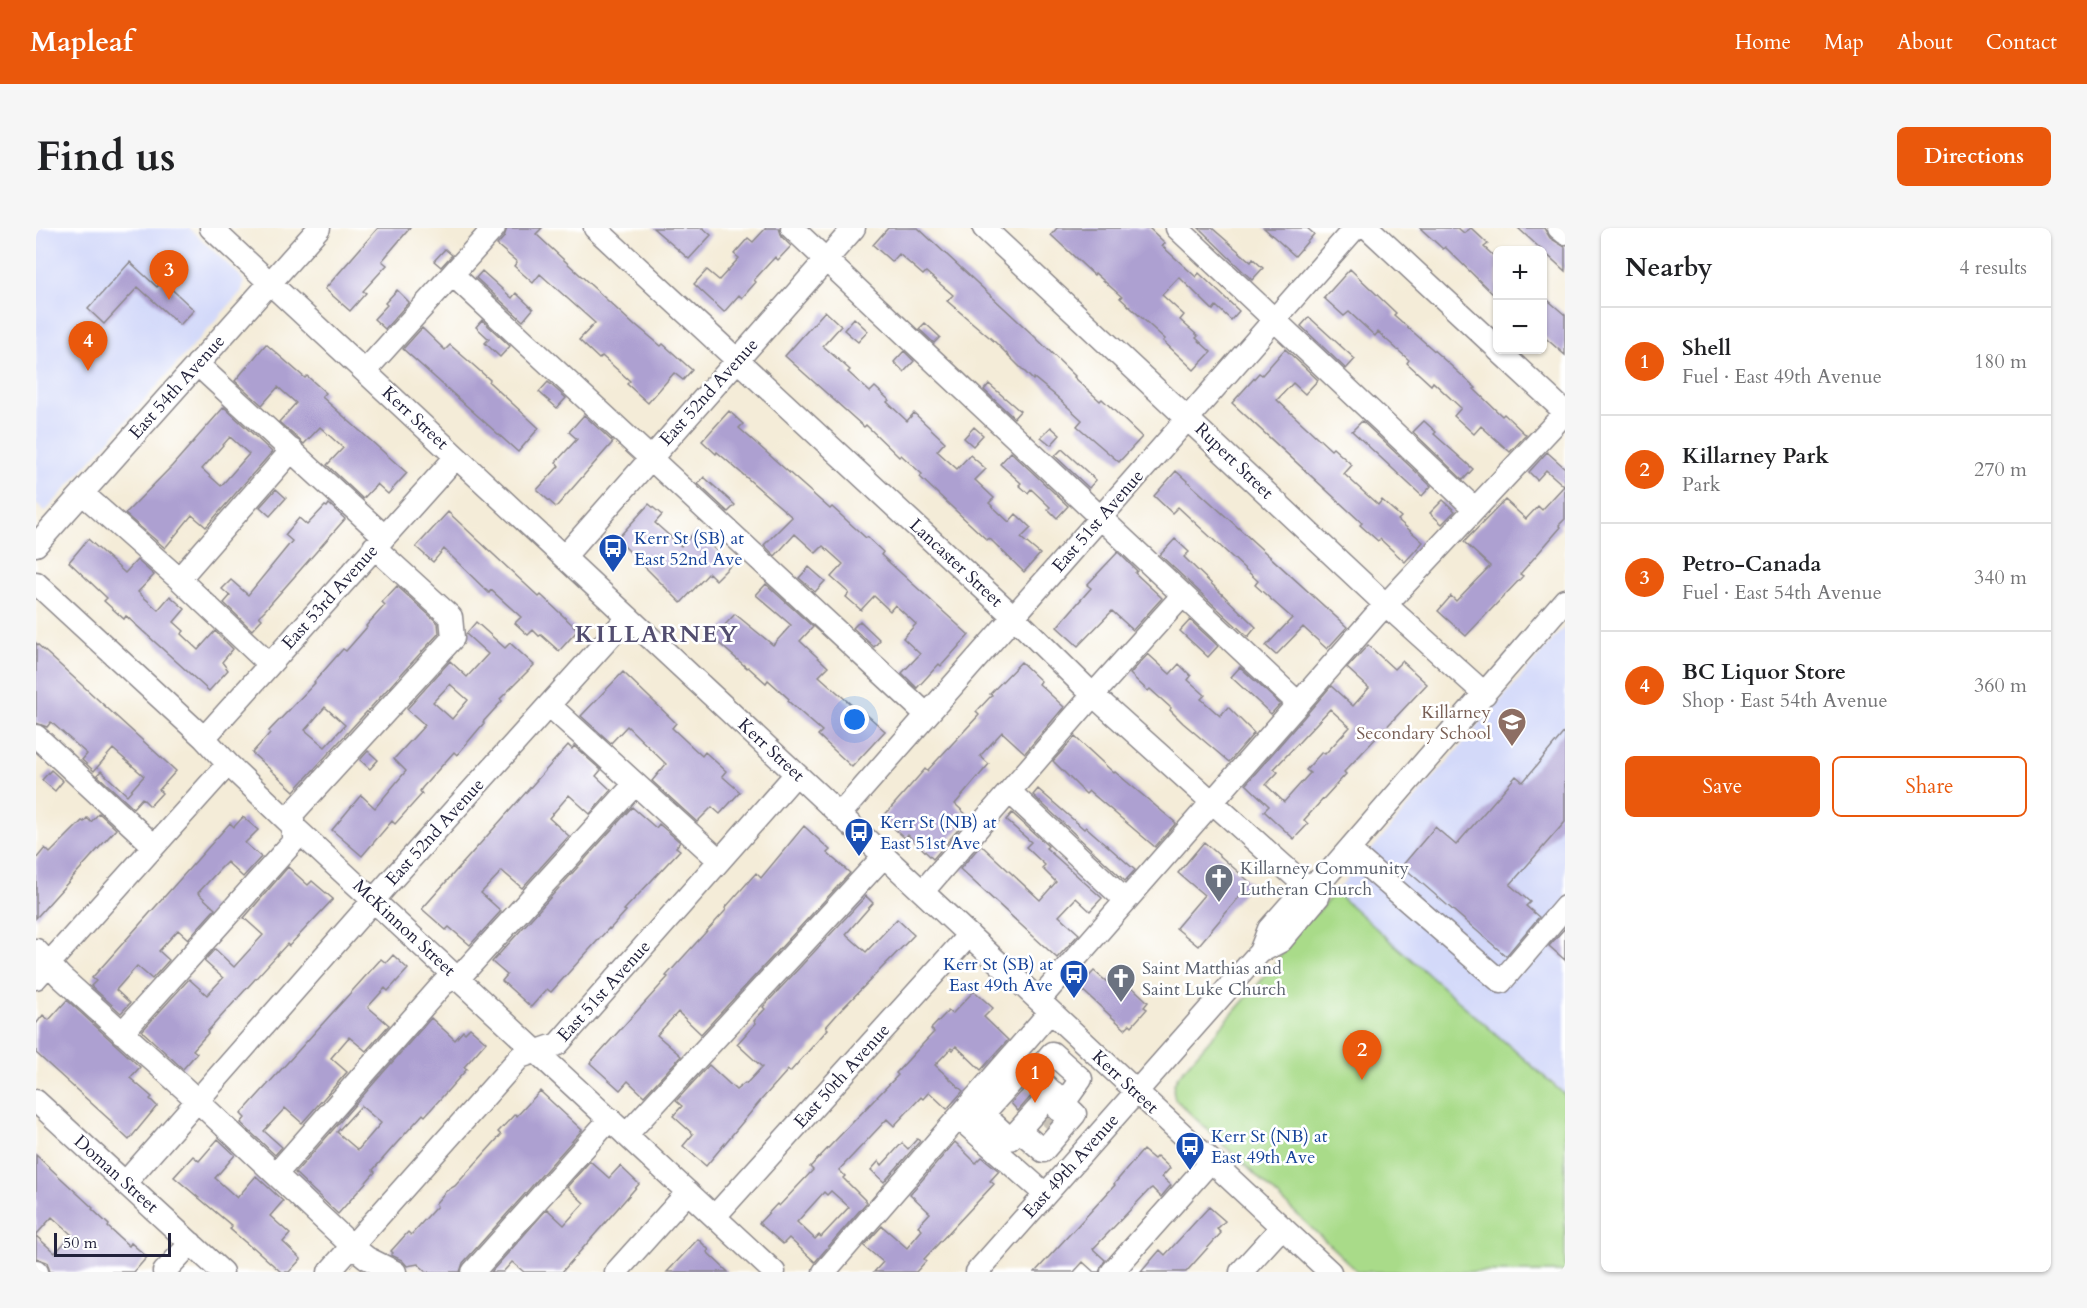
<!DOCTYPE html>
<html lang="en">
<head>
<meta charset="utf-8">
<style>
  :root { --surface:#fff; --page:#f6f6f6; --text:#202124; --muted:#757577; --line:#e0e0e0; --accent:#ea580c }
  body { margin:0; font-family:Cardo,serif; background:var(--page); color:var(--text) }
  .controls { position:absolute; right:18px; top:18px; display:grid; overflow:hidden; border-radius:9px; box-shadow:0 2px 4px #0004 }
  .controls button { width:54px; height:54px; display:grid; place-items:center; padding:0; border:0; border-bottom:2px solid var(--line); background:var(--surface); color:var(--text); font:30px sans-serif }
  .scale { position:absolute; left:18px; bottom:15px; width:117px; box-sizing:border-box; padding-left:6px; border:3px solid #22223b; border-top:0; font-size:16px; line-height:21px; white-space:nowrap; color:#22223b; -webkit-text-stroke:4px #fff; paint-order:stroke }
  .you { position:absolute; left:819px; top:492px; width:21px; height:21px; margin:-15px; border:4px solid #fff; border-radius:50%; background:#1a73e8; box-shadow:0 0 0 9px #1a73e833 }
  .badge { display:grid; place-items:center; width:39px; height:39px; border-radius:50%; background:var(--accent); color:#fff; font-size:20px; font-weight:700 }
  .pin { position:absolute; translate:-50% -50px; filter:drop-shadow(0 2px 3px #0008) }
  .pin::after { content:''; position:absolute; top:32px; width:21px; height:18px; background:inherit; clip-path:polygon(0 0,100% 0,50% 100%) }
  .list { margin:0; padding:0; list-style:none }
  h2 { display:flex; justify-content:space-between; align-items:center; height:78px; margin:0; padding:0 24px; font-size:26px }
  h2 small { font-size:20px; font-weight:400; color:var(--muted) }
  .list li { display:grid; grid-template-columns:39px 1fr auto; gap:18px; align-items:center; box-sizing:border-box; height:108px; padding:0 24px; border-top:2px solid var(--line) }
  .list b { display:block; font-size:22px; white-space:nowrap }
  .list p { margin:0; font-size:20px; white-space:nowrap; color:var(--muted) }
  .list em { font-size:20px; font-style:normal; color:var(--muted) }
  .actions { display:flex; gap:12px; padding:18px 24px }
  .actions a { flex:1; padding:14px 0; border:2px solid var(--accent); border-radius:9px; text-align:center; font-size:21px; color:var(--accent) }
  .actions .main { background:var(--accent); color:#fff }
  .map { position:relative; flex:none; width:1529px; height:1044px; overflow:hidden; border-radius:9px }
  header { display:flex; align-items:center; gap:36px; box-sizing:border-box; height:84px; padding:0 30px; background:var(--accent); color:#fff }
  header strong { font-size:28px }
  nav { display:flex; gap:33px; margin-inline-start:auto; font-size:21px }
  .intro { display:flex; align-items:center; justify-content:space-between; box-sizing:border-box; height:144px; padding:0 36px }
  h1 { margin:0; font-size:42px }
  .button { padding:15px 27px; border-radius:9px; background:var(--accent); color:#fff; font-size:21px; font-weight:700 }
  main { display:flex; gap:36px; padding:0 36px }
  aside { flex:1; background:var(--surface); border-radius:9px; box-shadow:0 2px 4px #0004 }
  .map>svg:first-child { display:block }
</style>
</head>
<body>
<header>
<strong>Mapleaf</strong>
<nav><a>Home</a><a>Map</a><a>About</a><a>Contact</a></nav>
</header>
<div class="intro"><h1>Find us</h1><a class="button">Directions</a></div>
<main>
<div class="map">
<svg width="1529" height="1044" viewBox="0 0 1529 1044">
  <rect width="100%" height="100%" fill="#fff"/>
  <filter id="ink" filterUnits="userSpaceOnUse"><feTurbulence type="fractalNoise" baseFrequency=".0167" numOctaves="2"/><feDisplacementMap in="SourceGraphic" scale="12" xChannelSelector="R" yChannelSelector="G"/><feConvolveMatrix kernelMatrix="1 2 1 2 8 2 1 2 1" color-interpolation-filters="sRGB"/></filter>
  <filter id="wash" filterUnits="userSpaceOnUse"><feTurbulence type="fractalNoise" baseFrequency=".008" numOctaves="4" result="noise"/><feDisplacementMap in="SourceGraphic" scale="24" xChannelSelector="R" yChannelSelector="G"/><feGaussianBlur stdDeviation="1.35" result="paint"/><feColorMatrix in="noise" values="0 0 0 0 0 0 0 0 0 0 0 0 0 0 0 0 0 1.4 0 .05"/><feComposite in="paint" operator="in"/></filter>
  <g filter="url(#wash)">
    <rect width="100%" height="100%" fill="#f4ecd8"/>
    <path fill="#d3d9f9" d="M0 0H153L204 48 208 55 205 64 9 284 0 276Z
      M1529 398V866L1299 664Z"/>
    <path fill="#a9db89" stroke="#667e62" stroke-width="1.5" d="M1299 664 1529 867V1044H1322L1139 871C1136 861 1137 856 1142 848L1237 739 1266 695 1281 685Z"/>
    <g id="blocks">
      <path fill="#ada0d1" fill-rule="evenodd" d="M342 0H374L346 33 351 37 327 63 330 65 314 83 289 61Z
        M471 0H506L500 6 599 98 600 97 625 118 627 116 656 142 647 152 638 145 612 175 591 156 594 153 566 128 563 131 543 112 559 95 504 46 497 55 478 38 481 34 461 17 468 9Z
        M617 0H667L675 7 653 31Z
        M730 0H743L746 9 755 18 742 32 739 29 718 52 720 54 706 70 703 67 688 84 658 56 671 42 683 52 703 30 698 26 712 10 717 14Z
        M852 0H882L997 107 1039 148 1038 149 1064 173 1066 171 1106 209 1083 234 1041 198 1046 192 1020 168 998 150 997 152 959 114 911 73 917 67 890 44 887 47 863 26 856 34 837 17Z
        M1021 0H1113L1129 15 1126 18 1160 49 1163 45 1203 83 1195 92 1180 78 1177 82 1143 49 1126 67 1148 87 1144 92 1162 108 1160 110 1175 124 1158 142 1127 113 1129 111 1084 70 1086 69 1059 45 1058 47 1015 7Z
        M1163 0H1176L1215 34 1217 31 1227 40 1216 52Z
        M1228 0H1271L1278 6 1259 28Z
        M1384 0H1422L1428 5 1435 0 1452 16 1448 19 1461 31V70L1409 19 1407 21Z
        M1482 0H1508L1514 10 1529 19V43Z
        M409 21 416 27 405 39 398 33Z
        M94 34 121 59 127 53 158 82 144 97 102 59 68 96 52 81Z
        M1314 41 1360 85 1358 87 1440 160 1438 161 1466 188 1468 186 1490 207 1474 224 1445 198 1438 206 1418 188 1425 180 1397 154 1395 157 1371 135 1373 132 1342 104 1339 108 1313 84 1308 88 1288 70Z
        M446 43 476 70 480 65 497 81 487 93 440 50Z
        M361 62 373 74 349 101 338 91 351 77 349 75Z
        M1506 67 1529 87V127L1506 107Z
        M789 83 805 98 787 118 814 142 812 144 834 164 839 159 853 172 851 174 871 193 878 185 909 214 901 223 921 241 934 227 950 241 939 252 958 270 953 275 973 294 980 286 995 300 985 310 1004 326 988 344 953 310 951 312 884 249 886 246 865 227 863 229 830 197 828 199 749 128Z
        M1273 89 1319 131 1310 141 1265 98Z
        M818 90 832 103 822 114 808 102Z
        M446 92 474 118 464 129 449 115 453 111 440 99Z
        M889 95 904 109 898 115 883 101Z
        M386 100 409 122 414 117 436 136 454 152 453 154 503 200 482 224 367 121Z
        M230 116 269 150 271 148 290 165 286 169 371 245 352 266 341 256 327 271 291 237 307 220 284 199 268 216 243 194 260 175 242 159 226 177 199 153Z
        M1249 121 1282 152 1269 166 1257 155 1241 172 1295 222 1297 220 1316 237 1308 246 1342 277 1346 272 1365 289 1362 292 1387 314 1369 334 1344 311 1342 313 1324 297 1326 295 1196 175 1223 145 1226 147Z
        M868 123 878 133 868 144 858 134Z
        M512 154 530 170 521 180 503 164Z
        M953 156 984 183 978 190 948 162Z
        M188 179 236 224 170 299 156 287 129 320 89 286 136 238ZM194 209 213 226 185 258 166 241Z
        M693 183 707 196 703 200 721 216 794 281 796 279 830 310 831 309 847 324 845 327 933 407 905 438 903 436 881 460 866 445 884 426 867 410 880 396 859 377 854 383 838 368 825 382 810 369 813 365 795 349 807 336 787 318 780 325 759 306 739 328 728 317 756 289 681 224 680 226 666 213Z
        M548 187 577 214 520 279 501 262 523 238 520 234 541 211 533 204Z
        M1326 193 1395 258 1386 268 1316 203Z
        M1388 193 1400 204 1398 206 1437 241 1427 252 1377 204Z
        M938 199 947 207 937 218 928 210Z
        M1015 199 1024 207 1015 217 1005 209Z
        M1026 221 1060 252 1053 260 1019 228Z
        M975 224 1032 278 1021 290 1012 281 1014 279 995 261 992 265 983 257 985 255 964 236Z
        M1511 224 1529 240V291L1523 297 1525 299 1484 346 1487 348 1430 408 1402 383 1415 368 1420 373 1454 338 1428 314 1469 272 1490 291 1502 278 1506 282 1528 258 1510 242 1501 252 1493 244Z
        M1140 243 1311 399 1291 421 1267 399 1240 427 1230 418 1256 390 1219 357 1222 353 1142 279 1136 285 1118 268Z
        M668 249 699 277 692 284 662 256Z
        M240 261 250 270 234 288 224 279Z
        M1407 272 1419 283 1406 296 1394 285Z
        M293 276 309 291 229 382 223 388 226 391 216 402 188 375 194 368 186 361 195 352 212 367 256 313 249 307 263 290 271 297 289 278 291 279Z
        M613 276 626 287 619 295 645 318 660 303 695 337 680 352 673 345 645 375 581 311Z
        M412 284 503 369 505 367 542 402 523 423 505 407 503 408 497 402 492 407 479 395 485 389 455 362 453 365 408 321 397 334 380 319Z
        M52 311 89 345 101 332 118 347 102 364 122 382 134 368 149 381 138 394 148 403 145 406 162 422 179 403 197 421 186 434 192 442 173 463 90 388 88 391 68 373 71 370 33 334Z
        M1139 311 1153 324 1148 329 1220 399 1212 409 1124 327Z
        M1082 324 1101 343 1099 345 1126 370 1097 402 1076 383 1042 418 1021 399 1055 360 1051 357Z
        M773 339 789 353 779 364 763 350Z
        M730 356 777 399 764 413 792 439 783 448 819 480 821 478 849 503 816 539 782 507 786 503 752 473 753 471 732 452 730 455 712 439 711 440 677 410 699 386 737 417 755 397 720 367Z
        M361 358 402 395 403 405 258 563 216 525 234 505 233 503 279 455 278 454 307 421 310 423 331 399 330 398 349 377 346 374ZM289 479 309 497 289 519 269 502Z
        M1154 392 1182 418 1172 429 1144 403Z
        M824 393 844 412 838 419 817 400Z
        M440 394 469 420 474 415 498 437 464 471 466 473 447 494 448 495 421 527 418 524 386 560 384 563 386 566 359 596 356 593 326 628 296 602 325 567 339 580 370 543 358 531 389 497 371 481 414 433 431 449 452 426 430 406ZM414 456 432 472 416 491 397 474Z
        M0 415 140 543 123 562 126 565 114 578 106 570 97 580 61 547 65 543 91 567 108 548 77 521 58 543 46 532 51 526 15 494 11 499 0 495Z
        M1332 417 1358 441 1366 433 1391 456 1308 544 1310 546 1268 592 1272 596 1258 611 1228 583 1233 578 1210 556 1295 458 1317 478 1333 460 1311 440ZM1294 481 1314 499 1289 526 1286 524 1270 542 1274 545 1248 574 1230 557 1242 544 1238 541Z
        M1112 426 1134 446 1143 436 1155 448 1152 452 1169 467 1165 471 1184 488 1192 479 1218 505 1193 534 1147 495 1134 482 1135 480 1114 461 1112 463 1094 446Z
        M985 434 1005 453 1003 456 1028 479 989 525 966 504 944 528 953 536 919 576 933 589 897 631 872 607 869 610 846 590 889 541 891 543 943 487 940 484 956 467 954 466Z
        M1204 439 1244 476 1235 486 1195 449Z
        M587 444 640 495 636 500 666 528 669 524 690 543 686 548 704 564 684 586 676 579 661 594 616 553 630 536 591 498 575 515 545 488Z
        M1529 503V594L1474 657 1494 674 1490 678 1503 689 1470 728 1366 638 1399 599 1420 617 1480 548 1487 554Z
        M1039 509 1078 545 1079 544 1140 595 1119 619 1053 563 1050 566 1017 533Z
        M532 517 536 521 538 518 565 542 560 548 575 562 554 586 533 567 513 590 533 608 486 660 466 643 445 665 465 683 434 717 413 699 410 702 386 681Z
        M332 523 342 532 334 541 324 532Z
        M15 542 27 553 19 563 6 552Z
        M1002 561 1048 601 1050 599 1099 642 1089 653 997 567Z
        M596 579 620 600 623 596 644 614 640 619 644 622 588 682 590 683 574 701 573 700 515 764 511 761 495 779 466 753 471 747 456 734Z
        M63 585 80 601 0 690V631L9 620 14 625 46 593 48 594 51 590 55 594Z
        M976 585 1012 618 1010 620 1066 670 1054 683 1040 670 1023 688 1043 706 1021 730 924 641 945 617 1004 672 1020 654 1006 640 1009 637 990 619 995 614 970 592Z
        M207 589 222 602 209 615 225 629 207 649 191 634 183 642 162 665 179 681 152 711 142 702 123 723 133 732 116 751 101 738 80 762 94 775 85 785 55 758 60 753 56 750 194 595 198 599Z
        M768 598 794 622 791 625 814 645 665 806 642 784 621 807 645 828 608 868 592 853 584 862 554 835 632 749 630 748 690 682 689 680 720 645 725 650Z
        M1168 614 1215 655 1162 718 1140 700 1168 667 1142 645Z
        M252 639 272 657 276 653 297 671 253 718 251 716 171 804 172 805 157 822 161 825 147 841 106 803 153 751 171 767 187 750 168 733 179 721 198 739 227 707 208 690Z
        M830 668 837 675 810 706 830 724 861 691 878 707 805 782 790 799 792 801 754 844 752 842 726 871 670 938 647 918 657 906 637 888 646 878 640 873 673 837 700 862 709 855 710 856 726 839 701 816 720 795 718 793 729 781 727 779Z
        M1529 700V732L1513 718Z
        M357 727 372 741 352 763 349 760 332 779 353 797 330 823 313 809 295 830 311 844 266 895 249 880 228 903 246 919 239 927 205 895 209 890 205 886 345 731 350 735Z
        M1058 743 1071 754 1076 749 1092 763 1096 759 1112 774 1108 779 1111 781 1096 798 1094 796 1089 801 1043 759Z
        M938 763 957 780 948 789 972 812 945 842 920 818 917 822 915 820 899 837 927 863 911 881 893 864 887 871 885 869 858 898 851 891 803 942 809 948 807 950 831 974 779 1034 753 1010 747 1016 723 995 741 976 743 978 777 942 774 939 862 847 860 845 898 804 895 801 912 783 916 786ZM795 963 813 979 785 1009 783 1007 779 1011 761 994 788 964 791 967Z
        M31 772 104 839 94 850 116 869 114 871 121 878 93 912 75 895 76 894 0 825V796L7 787 13 792Z
        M395 790 419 812 427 803 429 805 434 800 450 814 428 839 431 841 389 888 387 886 359 917 337 942 339 944 302 986 259 945ZM325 878 345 895 322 922 301 904Z
        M991 860 997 866 982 883 975 875 988 861Z
        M504 863 546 902 427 1035 424 1044H391L382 1036 371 1038 366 1032 355 1027 357 1025 355 1023 372 1004 375 1007 401 978 399 976 410 963 419 958 465 907 462 904 479 886 481 888Z
        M182 911 199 927 179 950 201 970 220 948 247 973 234 988 254 1006 247 1014 265 1031 253 1044H245L217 1019 216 1020 194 1001 196 998 138 949 157 928 163 933Z
        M881 911 884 913 848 954 835 942 843 933 846 937 866 915 872 921Z
        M919 914 940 935 946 929 963 943 954 953 958 956 888 1031 890 1033 880 1044H838L847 1034 828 1018 846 998 871 1020 886 1002 882 998 894 985 874 966Z
        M1107 922 1118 931 1121 928 1134 940 1126 949 1135 957 1125 969 1116 960 1114 961 1057 1021 1069 1032 1063 1044H1058L1047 1034 1038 1044H999L1079 957 1078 956Z
        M0 927 57 980 56 981 73 997 72 999 93 1018 95 1015 111 1029 98 1044H14L11 1034 0 1030V1008L19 1025 36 1007 16 989 0 1007Z
        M554 933 573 950 584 938 603 956 526 1044H488L476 1034 467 1044H455L511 981 528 997 548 975 531 959Z
        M1173 979 1189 993 1181 1001 1185 1005 1150 1044H1105L1124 1022 1129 1027Z
        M662 1011 673 1022 671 1024 692 1044H631Z"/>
    </g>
  </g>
  <g filter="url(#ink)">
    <use href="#blocks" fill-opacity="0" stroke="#8b878a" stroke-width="1.5"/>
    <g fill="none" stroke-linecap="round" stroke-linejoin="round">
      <path stroke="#cac4b9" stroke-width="22" stroke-dasharray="22 11" stroke-linecap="butt" d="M1008 898 1023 882"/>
      <g stroke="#8b878a" stroke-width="25">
        <path id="minor" d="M175 0 1294 1044
          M559 0 978 389 1057 467 1282 669
          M756 0 1262 475
          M948 0 1350 377 1449 466
          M1141 0 1439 281
          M1332 0 1462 121
          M1523 0 1529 5
          M417 47 891 487
          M1462 122 1529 184
          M161 136 348 308
          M329 143 458 0
          M46 265 143 351 233 436
          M0 317 283 0
          M528 329 818 0
          M143 351 256 222
          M0 355 168 510 192 536 257 598 738 1044
          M513 477 683 632
          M0 508 118 618
          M168 510 420 229
          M974 564 1089 672
          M804 586 1319 0
          M1313 622 1465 754 1529 679
          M887 663 1057 467 1146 368
          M0 722 25 749 150 862 316 1018 331 1030 359 1044
          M1224 724 1245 713 1282 669 1287 656
          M0 750 192 536
          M1003 772 1339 388 1529 185
          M86 805 257 614V585L417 410 415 389 338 319
          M0 873 186 1044
          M1023 882 1045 851 1016 825 998 846C1011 859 1024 872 1038 885
          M923 890 1009 966
          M983 902 974 911 947 886 981 848 998 846
          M590 907 848 628
          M1005 921 983 902 1017 864
          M1007 923 1039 886
          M240 946 407 756 428 744 599 556
          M89 955 350 658 592 389
          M679 988 933 707
          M0 1043 1 1044
          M128 1044 155 1015
          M293 1044 484 829 522 816 760 546
          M437 1044 574 891
          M580 1044 652 964
          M788 1044 1014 784
          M941 1044 1224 724 1233 701 1270 659 1289 649 1529 372
          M1076 1044 1175 933
          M1205 1044 1246 999"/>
      </g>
      <use href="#minor" stroke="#fff" stroke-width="22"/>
    </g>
  </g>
  <defs>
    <g id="bus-pin" transform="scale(1.5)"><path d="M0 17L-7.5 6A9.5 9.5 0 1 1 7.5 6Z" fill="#1a4fb4" stroke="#fff"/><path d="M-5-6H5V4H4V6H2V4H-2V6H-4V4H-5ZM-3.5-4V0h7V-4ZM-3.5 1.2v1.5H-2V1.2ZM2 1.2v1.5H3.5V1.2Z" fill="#fff"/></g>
    <g id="school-pin" transform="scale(1.5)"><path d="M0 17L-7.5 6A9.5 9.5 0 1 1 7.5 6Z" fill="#8d6e63" stroke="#fff"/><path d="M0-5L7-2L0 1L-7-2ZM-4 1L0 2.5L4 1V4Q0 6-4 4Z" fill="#fff"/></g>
    <g id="church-pin" transform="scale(1.5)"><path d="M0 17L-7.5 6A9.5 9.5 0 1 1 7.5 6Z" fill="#6b7280" stroke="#fff"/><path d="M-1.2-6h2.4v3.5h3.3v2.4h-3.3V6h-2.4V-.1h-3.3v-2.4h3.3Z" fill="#fff"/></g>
  </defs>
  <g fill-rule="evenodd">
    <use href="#bus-pin" x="577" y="320"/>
    <use href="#school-pin" x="1476" y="494"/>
    <use href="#bus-pin" x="823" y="604"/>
    <use href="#church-pin" x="1183" y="650"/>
    <use href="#bus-pin" x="1038" y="746"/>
    <use href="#church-pin" x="1085" y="750"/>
    <use href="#bus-pin" x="1154" y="918"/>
  </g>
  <g text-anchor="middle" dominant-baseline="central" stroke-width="5" stroke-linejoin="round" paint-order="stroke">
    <g font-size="18" fill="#22223b" stroke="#fff">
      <text transform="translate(141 159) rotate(-48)">East 54th Avenue</text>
      <text transform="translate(673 164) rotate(-48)">East 52nd Avenue</text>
      <text transform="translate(379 190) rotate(43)">Kerr Street</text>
      <text transform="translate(1198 233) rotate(44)">Rupert Street</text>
      <text transform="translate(1062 293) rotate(-49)">East 51st Avenue</text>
      <text transform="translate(920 335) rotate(43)">Lancaster Street</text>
      <text transform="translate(294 369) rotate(-48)">East 53rd Avenue</text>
      <text transform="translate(735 522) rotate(43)">Kerr Street</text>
      <text transform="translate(399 604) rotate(-48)">East 52nd Avenue</text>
      <text transform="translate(368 700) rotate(43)">McKinnon Street</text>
      <text transform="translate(568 763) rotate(-48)">East 51st Avenue</text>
      <text transform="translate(806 848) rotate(-48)">East 50th Avenue</text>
      <text transform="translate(1089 854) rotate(43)">Kerr Street</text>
      <text transform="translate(1035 938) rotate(-48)">East 49th Avenue</text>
      <text transform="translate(80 946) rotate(42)">Doman Street</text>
    </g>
    <g font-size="18" fill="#164399" stroke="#fff" text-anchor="start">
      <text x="598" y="310">Kerr St (SB) at<tspan x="598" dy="21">East 52nd Ave</tspan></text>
      <text x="844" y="594">Kerr St (NB) at<tspan x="844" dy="21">East 51st Ave</tspan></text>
      <text x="1017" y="736" text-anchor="end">Kerr St (SB) at<tspan x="1017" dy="21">East 49th Ave</tspan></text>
      <text x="1175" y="908">Kerr St (NB) at<tspan x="1175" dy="21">East 49th Ave</tspan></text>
    </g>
    <g font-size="18" fill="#785e54" stroke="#fff" text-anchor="end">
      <text x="1455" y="484">Killarney<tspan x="1455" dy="21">Secondary School</tspan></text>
    </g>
    <g font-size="18" fill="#5b616d" stroke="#fff" text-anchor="start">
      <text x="1204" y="640">Killarney Community<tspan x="1204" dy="21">Lutheran Church</tspan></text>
      <text x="1106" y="740">Saint Matthias and<tspan x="1106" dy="21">Saint Luke Church</tspan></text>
    </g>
    <g font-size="24" font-weight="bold" letter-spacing="1.5" fill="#534e70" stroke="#fff">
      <text x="621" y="406">KILLARNEY</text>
    </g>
  </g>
</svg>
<div class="controls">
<button>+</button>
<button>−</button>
</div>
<div class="scale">50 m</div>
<div class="you"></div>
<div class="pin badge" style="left:999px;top:875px">1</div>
<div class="pin badge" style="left:1326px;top:852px">2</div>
<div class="pin badge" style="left:133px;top:72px">3</div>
<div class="pin badge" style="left:52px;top:143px">4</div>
</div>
<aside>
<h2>Nearby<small>4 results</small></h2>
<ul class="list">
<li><span class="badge">1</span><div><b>Shell</b><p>Fuel · East 49th Avenue</p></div><em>180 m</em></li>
<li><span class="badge">2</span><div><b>Killarney Park</b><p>Park</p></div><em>270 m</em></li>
<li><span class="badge">3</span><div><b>Petro-Canada</b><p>Fuel · East 54th Avenue</p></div><em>340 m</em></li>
<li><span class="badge">4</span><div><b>BC Liquor Store</b><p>Shop · East 54th Avenue</p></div><em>360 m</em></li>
</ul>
<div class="actions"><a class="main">Save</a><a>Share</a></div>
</aside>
</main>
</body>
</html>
